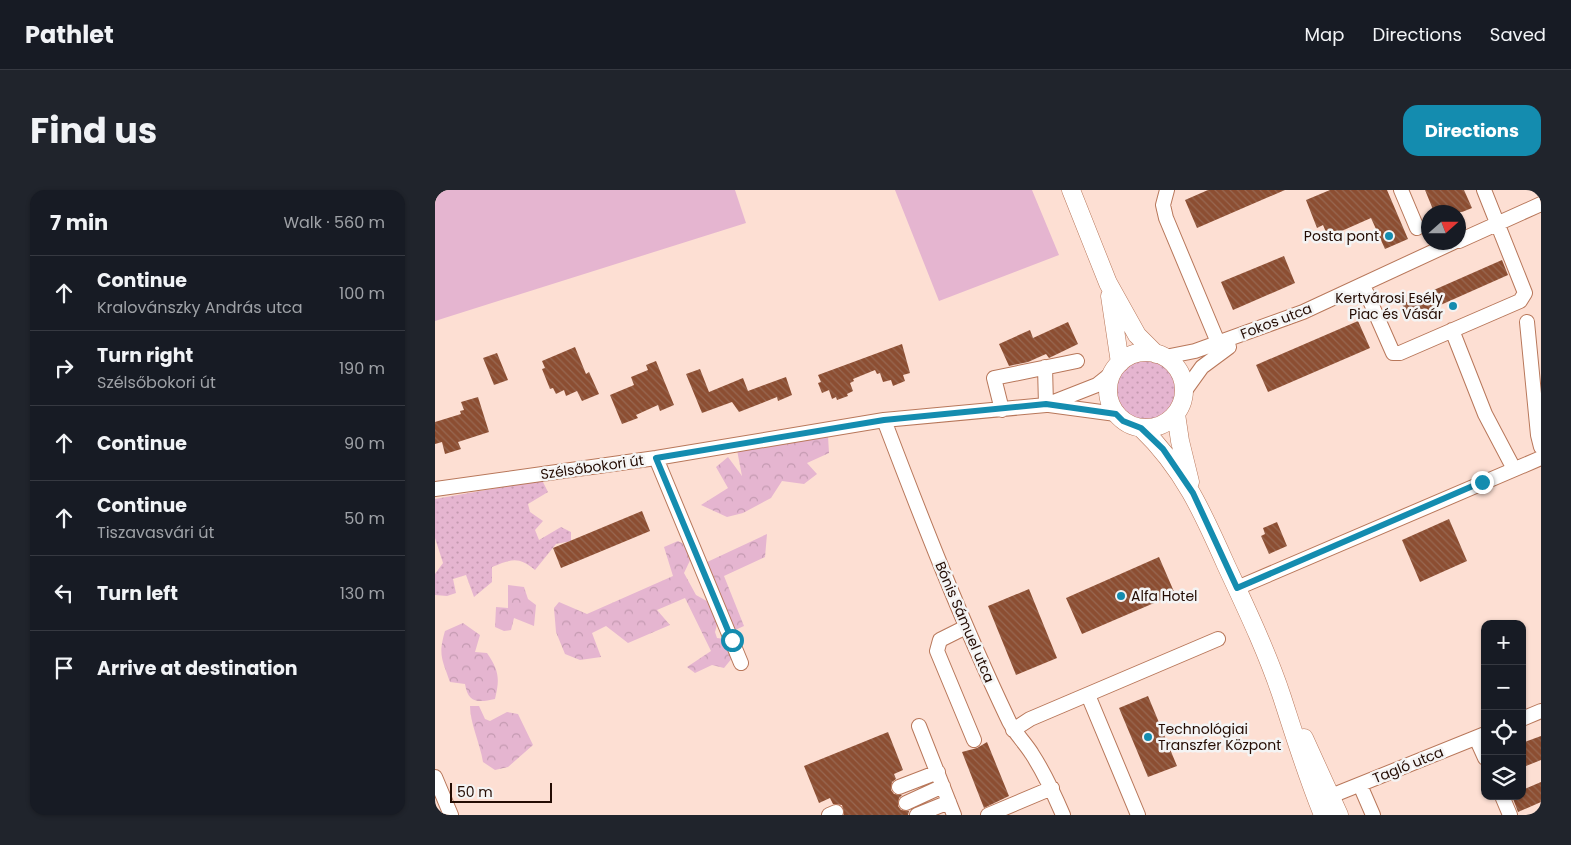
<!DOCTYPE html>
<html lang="en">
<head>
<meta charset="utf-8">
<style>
  :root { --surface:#171b24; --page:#20242c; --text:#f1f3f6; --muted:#9ea1a6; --line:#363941; --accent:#148caf }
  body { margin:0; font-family:Poppins,sans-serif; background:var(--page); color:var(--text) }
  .controls { position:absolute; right:15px; bottom:15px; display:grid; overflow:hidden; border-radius:10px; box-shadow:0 1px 4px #0004 }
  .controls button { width:45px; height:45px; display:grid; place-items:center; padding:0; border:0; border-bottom:1px solid var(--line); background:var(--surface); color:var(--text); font:25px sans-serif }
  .compass { position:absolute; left:986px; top:15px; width:45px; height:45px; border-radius:50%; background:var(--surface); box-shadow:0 1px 4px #0004; rotate:69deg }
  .scale { position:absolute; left:15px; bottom:12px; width:102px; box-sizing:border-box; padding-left:5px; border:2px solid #240c03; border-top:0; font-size:14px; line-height:18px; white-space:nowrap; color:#240c03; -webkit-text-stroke:4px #f4f4f4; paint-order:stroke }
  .stop { position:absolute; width:15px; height:15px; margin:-11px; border:4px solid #148caf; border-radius:50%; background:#fff }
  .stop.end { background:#148caf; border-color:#fff; box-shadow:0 1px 5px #0008 }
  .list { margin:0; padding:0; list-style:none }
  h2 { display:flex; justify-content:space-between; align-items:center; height:65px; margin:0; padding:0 20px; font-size:21px }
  h2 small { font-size:16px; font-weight:400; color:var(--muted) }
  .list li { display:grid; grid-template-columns:32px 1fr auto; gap:15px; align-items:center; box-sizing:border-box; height:75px; padding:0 20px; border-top:1px solid var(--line) }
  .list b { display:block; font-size:19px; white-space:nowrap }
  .list p { margin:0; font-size:16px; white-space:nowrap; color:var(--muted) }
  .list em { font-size:16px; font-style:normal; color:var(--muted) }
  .icon { flex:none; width:28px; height:28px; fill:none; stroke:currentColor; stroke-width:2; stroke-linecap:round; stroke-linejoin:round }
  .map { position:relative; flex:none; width:1106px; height:625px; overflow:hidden; border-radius:15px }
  header { display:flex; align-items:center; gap:30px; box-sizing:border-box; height:70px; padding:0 25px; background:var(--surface); border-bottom:1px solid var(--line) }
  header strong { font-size:24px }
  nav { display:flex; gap:28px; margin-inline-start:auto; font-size:18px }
  .intro { display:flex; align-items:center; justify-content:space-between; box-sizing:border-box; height:120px; padding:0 30px }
  h1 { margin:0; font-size:35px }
  .button { padding:12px 22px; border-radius:15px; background:var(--accent); color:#fff; font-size:18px; font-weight:700 }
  main { display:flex; gap:30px; padding:0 30px }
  aside { flex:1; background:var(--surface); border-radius:15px; box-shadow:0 1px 4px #0004 }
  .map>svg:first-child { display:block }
</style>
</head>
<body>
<header>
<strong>Pathlet</strong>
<nav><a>Map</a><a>Directions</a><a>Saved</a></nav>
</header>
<div class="intro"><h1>Find us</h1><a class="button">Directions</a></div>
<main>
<aside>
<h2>7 min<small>Walk · 560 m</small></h2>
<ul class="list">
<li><svg class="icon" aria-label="ahead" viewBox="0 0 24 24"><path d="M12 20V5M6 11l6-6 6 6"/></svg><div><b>Continue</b><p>Kralovánszky András utca</p></div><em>100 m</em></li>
<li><svg class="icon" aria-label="right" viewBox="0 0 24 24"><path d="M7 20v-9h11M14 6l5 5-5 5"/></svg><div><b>Turn right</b><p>Szélsőbokori út</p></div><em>190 m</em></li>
<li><svg class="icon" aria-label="ahead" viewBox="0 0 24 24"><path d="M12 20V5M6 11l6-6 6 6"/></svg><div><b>Continue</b></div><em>90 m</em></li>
<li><svg class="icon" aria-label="ahead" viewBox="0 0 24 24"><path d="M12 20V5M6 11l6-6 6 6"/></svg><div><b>Continue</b><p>Tiszavasvári út</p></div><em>50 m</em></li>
<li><svg class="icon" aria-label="left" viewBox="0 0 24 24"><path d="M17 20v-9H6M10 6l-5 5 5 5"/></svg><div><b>Turn left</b></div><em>130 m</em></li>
<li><svg class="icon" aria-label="arrive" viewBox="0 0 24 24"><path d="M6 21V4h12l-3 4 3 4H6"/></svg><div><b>Arrive at destination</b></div></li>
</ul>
</aside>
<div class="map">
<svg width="1106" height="625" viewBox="0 0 1106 625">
  <defs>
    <pattern id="grass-dots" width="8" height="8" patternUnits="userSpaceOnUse" patternTransform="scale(1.25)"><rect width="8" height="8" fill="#e5b5d0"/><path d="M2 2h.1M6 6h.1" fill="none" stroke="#c49ab1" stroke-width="1.8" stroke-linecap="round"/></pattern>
    <pattern id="forest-crowns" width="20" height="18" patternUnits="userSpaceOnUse" patternTransform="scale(1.25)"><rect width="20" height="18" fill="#e5b5d0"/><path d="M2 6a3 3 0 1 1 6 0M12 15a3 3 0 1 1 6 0" fill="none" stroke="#c49ab1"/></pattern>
    <pattern id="building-back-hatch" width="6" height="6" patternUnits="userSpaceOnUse" patternTransform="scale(1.25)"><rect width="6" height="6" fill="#8c4e32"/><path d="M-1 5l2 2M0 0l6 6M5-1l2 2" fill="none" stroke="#986852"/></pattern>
  </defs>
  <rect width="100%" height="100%" fill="#fddfd3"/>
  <path fill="url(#grass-dots)" d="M681 200a30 30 0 1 1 60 0a30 30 0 1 1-60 0Z
    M107 290 113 302 93 314 95 322 108 331 100 340 104 350 126 337 136 342V351L121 354 100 380C83 366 77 369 57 377V392L39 407 31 385 18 389 21 403 12 406 0 405V384L8 373 0 348V309Z"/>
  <path fill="url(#forest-crowns)" d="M393 246 394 263 372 273 382 284 369 294 347 291 336 308 308 323 292 327 266 315 293 298 281 277 293 267 307 286 302 260Z
    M332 344 330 367 289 386 309 436 298 441 270 373Z
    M243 351 260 360 249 383 261 405 279 415 284 428 280 442 282 448 297 450 302 462 289 478 277 475 260 483 252 477 276 461 250 408 222 420 235 435 193 453 171 436 157 443 166 467 145 470 130 464 121 442 119 418 124 412 152 424 238 386 229 357Z
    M73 395 89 397 93 409 101 415 99 436 79 428 76 440 69 441 60 437 61 417 73 418Z
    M28 433 45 445 40 462 52 463C64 481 65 488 60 509 43 513 33 513 30 494L15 492C7 469 3 465 10 441Z
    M35 516H44L50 529 55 531 72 522 83 524 98 555 73 577 60 580 48 572C45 553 35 533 35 516Z"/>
  <path fill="#e5b5d0" d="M0 0H300L311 33 0 131Z
    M460 0H597L624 65 504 111Z"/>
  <path fill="url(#building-back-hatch)" d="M773 0H850L762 38 750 10Z
    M895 0H952L973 49 950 59 936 28 893 47 888 35 882 38 871 10Z
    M990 0H1029L1037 18 1027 22H999Z
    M849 66 860 93 798 120 786 92Z
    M1067 70 1073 85 974 129 967 114Z
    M923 131 935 158 833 202 821 175Z
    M633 132 643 154 614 168 611 164 593 172 574 176 564 154 595 140 598 148Z
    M467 154 475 183 468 185 470 191 458 196 456 190 448 192 445 183 442 184 440 180 418 189 419 191 415 193 418 201 412 204 413 206 402 210 401 207 397 209 394 200 387 203 383 193 386 192 383 185Z
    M140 157 151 184 154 182 164 204 147 211 142 201 131 206 129 200 121 204 118 198 115 199 107 179 110 178 107 171Z
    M62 163 73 190 59 195 48 168Z
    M221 171 239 215 225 221 223 215 201 225 203 228 187 234 175 205 199 195 196 187 213 180 211 175Z
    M265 179 274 202 308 188 313 201 351 187 357 205 343 211 342 207 304 222 297 212 267 223 251 184Z
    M43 207 54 242 23 252 26 259 10 264 7 252 0 254V232L26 224 25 221 29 220 26 212Z
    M207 321 215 341 126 378 118 358Z
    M1014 329 1032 371 985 392 967 350Z
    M842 332 852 356 834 364 826 346 830 344 828 338Z
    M724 367 740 404 647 444 631 408Z
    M594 399 622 468 581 485 553 416Z
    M713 506 742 576 713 587 684 518Z
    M453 542 468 580 459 584 461 589 457 592 456 600 459 604 467 605 464 608 463 616 466 620 474 621 473 625H409L407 615 398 614 395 608 384 613 369 576Z
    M1106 546V570L1091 576 1087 567V553Z
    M552 552 574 606 549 618 527 562 542 558Z
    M1106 592V612L1083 622 1077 606H1087V600Z"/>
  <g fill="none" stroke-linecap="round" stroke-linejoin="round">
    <g stroke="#b8775a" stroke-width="16">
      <path id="minor" d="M732 0 728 15 731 28 787 162
        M966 0 982 38
        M1024 51 1106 14
        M928 95 958 163H965L1085 111 1090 103 1049 0
        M1092 132 1103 245 1106 257
        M1017 140 1050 224 1079 279
        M730 167 760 161 868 122 1019 52
        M610 177 611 215
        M749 202 767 177 794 157
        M614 215 681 224
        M567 220 559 188 642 171
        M449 230C487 330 526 430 572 527 578 542 589 551 597 564 610 584 619 604 628 625
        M221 268 306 473
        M0 299 221 268 449 230 611 215 662 195 677 183
        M802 398 1106 268
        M531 437 505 450 502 461 539 550
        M653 505 703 625
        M1087 529 1106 521
        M484 536 519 625
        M578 540 595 529 783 449
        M1041 548 1050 568
        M0 587 16 625
        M925 595 938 625
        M464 597 503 582
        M896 606 1050 544
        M1067 606 1075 625
        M471 613 508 596
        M394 625 401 622
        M482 625 514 612
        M553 625 617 598"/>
    </g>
    <g stroke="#b8775a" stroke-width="19">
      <path id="major" d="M636 0 673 93 702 145 721 164
        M675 106 685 173
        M673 200a38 38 0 1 1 76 0a38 38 0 1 1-76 0Z
        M741 224 745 251 755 292
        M706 238C748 278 768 323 791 375 811 418 832 462 847 507 860 547 872 586 888 625
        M869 548 904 625"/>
    </g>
    <use href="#minor" stroke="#fff" stroke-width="14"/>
    <use href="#major" stroke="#fff" stroke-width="18"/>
  </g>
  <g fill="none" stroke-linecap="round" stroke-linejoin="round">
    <path stroke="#148caf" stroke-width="6" d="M297 450 221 268 449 230 611 214 681 224 688 231 706 238 728 259 758 303 802 398 1047 292"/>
  </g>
  <g fill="#148caf" stroke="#f4f4f4" stroke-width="2">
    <circle cx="954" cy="46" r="5"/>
    <circle cx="1018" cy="116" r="5"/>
    <circle cx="686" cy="406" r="5"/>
    <circle cx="713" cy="547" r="5"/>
  </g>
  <g text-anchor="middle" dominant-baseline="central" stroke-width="5" stroke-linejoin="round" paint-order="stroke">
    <g font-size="14" fill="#240c03" stroke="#f4f4f4" text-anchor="end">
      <text x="944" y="46">Posta pont</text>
      <text x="1008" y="108">Kertvárosi Esély<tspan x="1008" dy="16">Piac és Vásár</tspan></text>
      <text x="696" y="406" text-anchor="start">Alfa Hotel</text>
      <text x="723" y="539" text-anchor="start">Technológiai<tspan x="723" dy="16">Transzfer Központ</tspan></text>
    </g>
    <g font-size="14" fill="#240c03" stroke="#f4f4f4">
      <text transform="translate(841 131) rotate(-21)">Fokos utca</text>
      <text transform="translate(157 277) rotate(-8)">Szélsőbokori út</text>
      <text transform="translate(530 432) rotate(67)">Bónis Sámuel utca</text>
      <text transform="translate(973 575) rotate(-22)">Tagló utca</text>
    </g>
  </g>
</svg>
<div class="controls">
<button>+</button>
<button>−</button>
<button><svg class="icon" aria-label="locate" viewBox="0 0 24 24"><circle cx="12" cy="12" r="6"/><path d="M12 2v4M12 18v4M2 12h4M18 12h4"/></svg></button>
<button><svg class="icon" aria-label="layers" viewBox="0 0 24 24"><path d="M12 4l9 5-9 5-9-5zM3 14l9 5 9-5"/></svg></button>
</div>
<svg class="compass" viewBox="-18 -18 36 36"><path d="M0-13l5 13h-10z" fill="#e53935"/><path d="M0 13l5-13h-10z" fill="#9ea1a6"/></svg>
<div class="scale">50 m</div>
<div class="stop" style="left:297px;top:450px"></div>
<div class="stop end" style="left:1047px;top:292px"></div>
</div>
</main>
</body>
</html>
